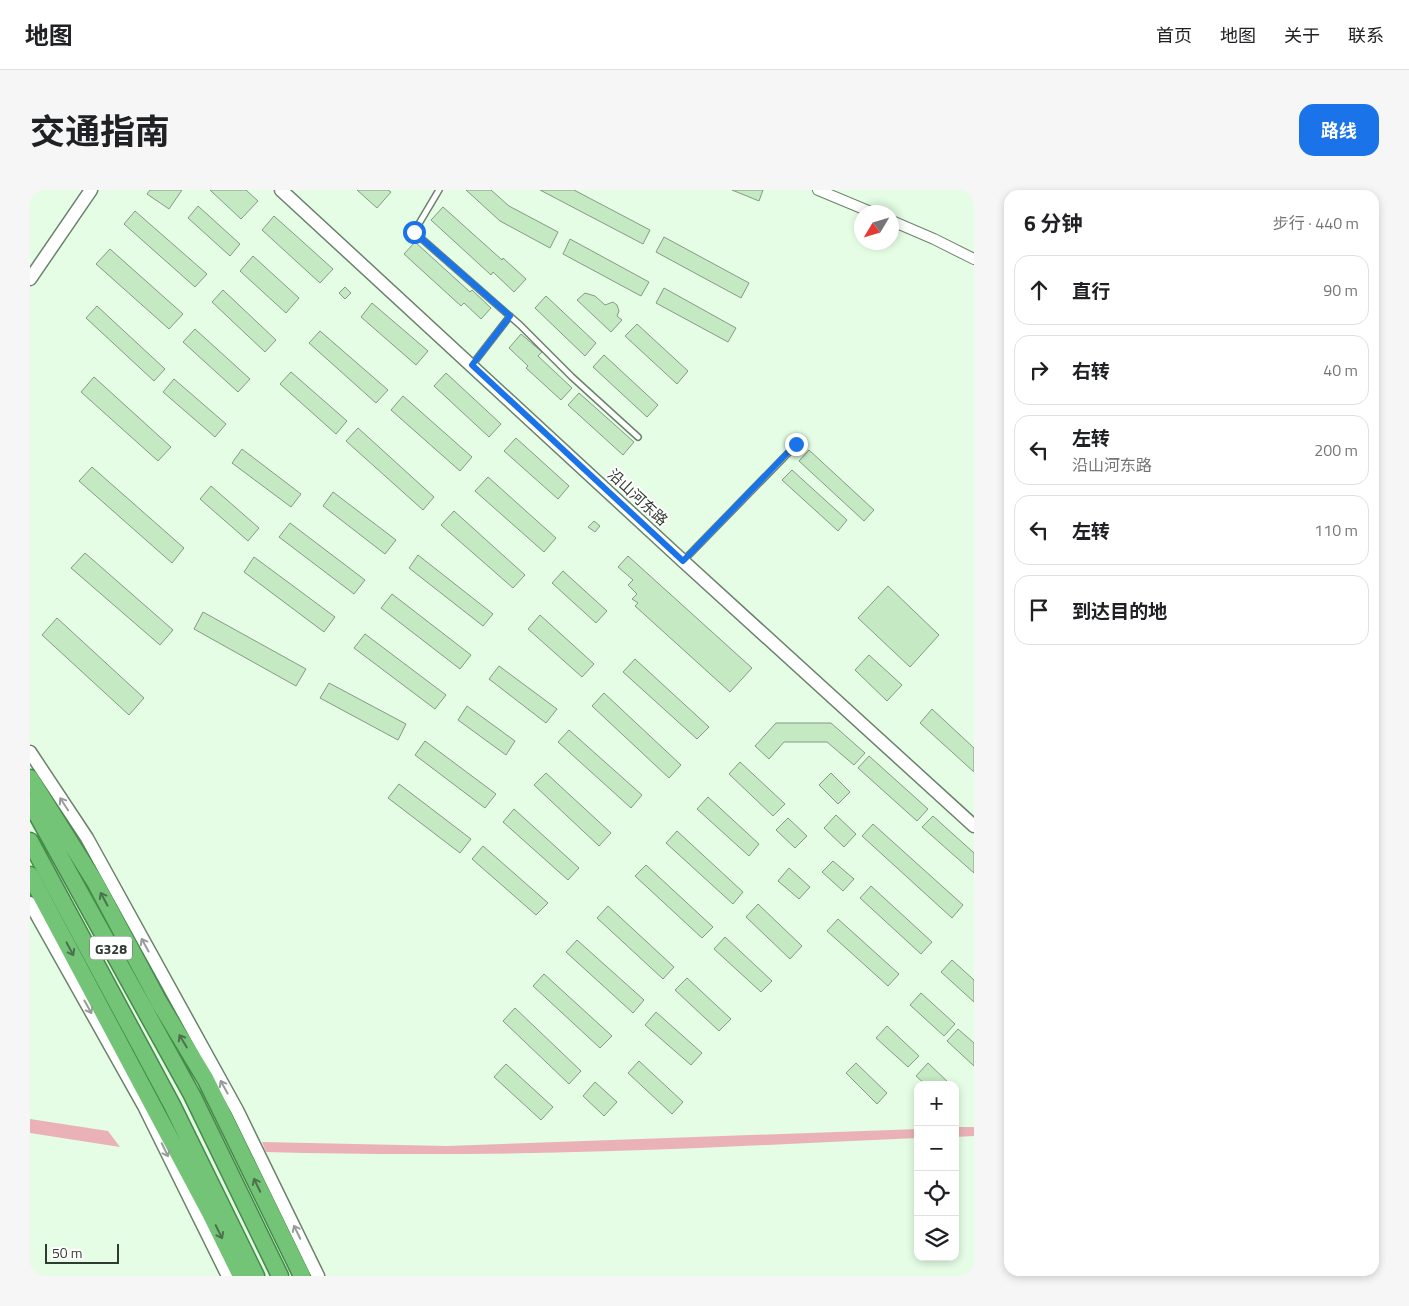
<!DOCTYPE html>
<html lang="zh">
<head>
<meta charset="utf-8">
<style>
  :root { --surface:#fff; --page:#f6f6f6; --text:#202124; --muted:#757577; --line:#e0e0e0; --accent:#1a73e8 }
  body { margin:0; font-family:"Titillium Web","Noto Sans SC",sans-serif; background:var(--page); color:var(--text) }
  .controls { position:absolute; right:15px; bottom:15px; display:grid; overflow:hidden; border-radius:10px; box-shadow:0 2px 8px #0003 }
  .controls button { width:45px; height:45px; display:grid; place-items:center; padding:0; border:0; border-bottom:1px solid var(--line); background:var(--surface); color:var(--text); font:25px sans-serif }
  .compass { position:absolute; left:824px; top:15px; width:45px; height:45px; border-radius:50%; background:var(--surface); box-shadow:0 2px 8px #0003; rotate:232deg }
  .scale { position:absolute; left:15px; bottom:12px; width:74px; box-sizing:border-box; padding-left:5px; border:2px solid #303a30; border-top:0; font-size:14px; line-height:18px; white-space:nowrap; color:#303a30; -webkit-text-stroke:4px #fff; paint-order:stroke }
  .stop { position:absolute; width:15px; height:15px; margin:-11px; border:4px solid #1a73e8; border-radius:50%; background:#fff }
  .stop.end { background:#1a73e8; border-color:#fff; box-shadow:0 1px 5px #0008 }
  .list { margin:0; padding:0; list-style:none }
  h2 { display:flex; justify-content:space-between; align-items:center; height:65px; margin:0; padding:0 20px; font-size:21px }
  h2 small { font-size:16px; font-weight:400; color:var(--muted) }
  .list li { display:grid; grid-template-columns:32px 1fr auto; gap:15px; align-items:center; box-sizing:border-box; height:70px; margin:0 10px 10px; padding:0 10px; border:1px solid var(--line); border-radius:15px }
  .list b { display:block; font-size:19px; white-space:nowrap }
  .list p { margin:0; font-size:16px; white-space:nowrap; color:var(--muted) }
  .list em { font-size:16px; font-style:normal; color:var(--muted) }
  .icon { flex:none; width:28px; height:28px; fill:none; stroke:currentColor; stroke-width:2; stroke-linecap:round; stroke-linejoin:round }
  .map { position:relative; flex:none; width:944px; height:1086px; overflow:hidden; border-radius:15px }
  header { display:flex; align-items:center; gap:30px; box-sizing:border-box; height:70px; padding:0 25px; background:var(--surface); border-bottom:1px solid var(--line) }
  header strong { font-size:24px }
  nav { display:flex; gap:28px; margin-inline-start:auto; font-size:18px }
  .intro { display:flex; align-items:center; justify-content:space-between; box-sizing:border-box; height:120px; padding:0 30px }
  h1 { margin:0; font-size:35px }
  .button { padding:12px 22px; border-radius:15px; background:var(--accent); color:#fff; font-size:18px; font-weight:700 }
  main { display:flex; gap:30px; padding:0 30px }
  aside { flex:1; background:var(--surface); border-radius:15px; box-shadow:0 2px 8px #0003 }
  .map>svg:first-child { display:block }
</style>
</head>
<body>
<header>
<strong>地图</strong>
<nav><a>首页</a><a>地图</a><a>关于</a><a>联系</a></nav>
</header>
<div class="intro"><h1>交通指南</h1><a class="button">路线</a></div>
<main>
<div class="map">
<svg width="944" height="1086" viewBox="0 0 944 1086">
  <rect width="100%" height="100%" fill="#e4fde4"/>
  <path fill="#eab2b6" d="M0 929 78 941 90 957 0 943Z
    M925 937H944V946L925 947Z
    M888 939V948C815 951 742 955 669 958 525 964 380 966 236 962L232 952 417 956Z"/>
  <path fill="#c4e9c3" stroke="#849b83" d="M120 0H152L139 19 117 4Z
    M180 0H216L228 11 211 29Z
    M327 0H358L361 2 347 18Z
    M436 0H461L479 16 528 42 520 58 470 31Z
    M510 0H544L620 40 613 54Z
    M702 0H733L729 11Z
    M168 16 210 54 200 66 158 28Z
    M413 17 472 70 473 68 496 89 484 102 463 82 461 85 401 30Z
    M105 21 177 84 165 97 94 34Z
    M244 26 303 79 290 93 232 40Z
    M634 47 719 93 711 108 626 62Z
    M540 49 619 92 611 106 533 64Z
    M385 52 440 102 442 100 461 118 451 129 434 113 431 116 374 64Z
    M80 59 153 124 139 139 66 74Z
    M223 66 269 108 256 123 210 81Z
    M315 97 321 103 315 109 309 103Z
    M634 98 706 138 698 152 626 113Z
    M193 100 246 150 235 162 182 112Z
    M555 103 565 106 575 115 583 112 587 115 589 121 587 126 592 130 581 142 547 110Z
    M516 106 566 153 555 166 505 118Z
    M342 113 398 161 386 175 331 127Z
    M67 116 135 179 124 191 56 128Z
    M607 134 658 181 647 194 595 146Z
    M165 139 220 189 208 202 153 152Z
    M290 141 358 200 346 213 279 153Z
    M491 144 512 162 508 166 542 198 531 210 496 178 498 176 479 158Z
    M574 165 628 215 617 227 563 177Z
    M261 182 317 231 306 244 250 194Z
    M416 183 471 234 459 247 404 196Z
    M64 187 141 257 128 271 51 202Z
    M144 189 196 234 185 247 133 202Z
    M549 203 604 252 593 265 538 215Z
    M373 206 442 267 430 281 361 220Z
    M328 238 404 307 393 320 316 251Z
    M486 248 539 296 528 309 474 261Z
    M212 259 271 304 261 317 202 273Z
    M779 260 844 320 834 331 769 271Z
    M62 277 154 358 142 373 49 291Z
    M762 280 817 330 808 341 752 290Z
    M458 287 526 348 514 362 445 301Z
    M181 296 229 338 218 351 170 309Z
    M303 302 366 350 355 364 293 316Z
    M424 321 495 385 483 398 411 335Z
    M564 331 570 336 565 342 558 337Z
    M260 333 335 390 324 404 249 347Z
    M55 363 143 440 130 455 41 378Z
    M388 365 463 424 453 436 379 378Z
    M598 366 722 478 700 502 605 416 608 413 602 409 607 404 598 395 603 390 588 377Z
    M224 367 305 427 294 442 214 382Z
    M533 381 577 421 566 433 522 393Z
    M858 396 909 445 880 477 828 428Z
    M362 404 441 465 430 479 351 418Z
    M173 422 276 479 266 496 164 439Z
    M510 425 564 474 552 487 498 439Z
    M27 428 114 508 99 525 12 445Z
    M335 444 416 505 405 519 324 458Z
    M839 465 872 495 857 511 825 480Z
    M605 469 679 537 667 549 593 482Z
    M469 476 527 519 516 533 459 489Z
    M299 493 376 534 368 550 290 508Z
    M574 503 651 575 639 588 562 516Z
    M437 516 485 551 476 565 428 530Z
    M902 519 944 558V582L890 533Z
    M746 533H801L835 563 824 575 797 552H754L739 569 725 556Z
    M539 540 612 605 601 618 528 552Z
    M395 551 466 604 455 618 385 565Z
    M839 566 898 619 887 631 828 578Z
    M710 572 755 614 743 626 699 584Z
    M516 583 581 643 569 656 504 595Z
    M801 583 820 602 808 614 789 595Z
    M369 594 441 649 430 663 358 608Z
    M678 607 729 654 719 666 667 619Z
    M484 619 549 678 538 690 473 632Z
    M806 625 826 644 814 657 794 638Z
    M903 626 944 663V683L892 637Z
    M758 628 777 646 765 658 746 640Z
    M843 634 933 715 922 728 832 646Z
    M647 641 713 702 703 714 636 653Z
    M453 656 518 713 506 725 442 669Z
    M803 671 824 689 813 701 792 682Z
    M616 675 683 737 672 748 605 686Z
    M759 678 780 697 769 709 748 691Z
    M841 696 902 752 891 764 830 708Z
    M728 714 772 756 760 769 716 727Z
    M578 716 644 777 633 789 567 728Z
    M808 729 869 784 858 796 797 741Z
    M695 747 742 791 731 802 684 759Z
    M547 750 614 810 603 823 536 762Z
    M922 770 944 790V812L911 782Z
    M514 784 582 846 570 858 503 796Z
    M657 788 701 829 689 841 645 800Z
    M891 803 925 834 914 846 880 815Z
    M485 818 551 881 539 894 473 831Z
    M626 822 672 863 661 875 615 835Z
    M857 836 889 866 878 877 846 848Z
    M928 839 944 853V876L917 851Z
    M609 871 653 912 642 924 598 883Z
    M826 873 857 903 847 914 816 883Z
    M898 873 921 895H896L886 886Z
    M476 874 523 917 511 930 464 887Z
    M565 892 587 912 574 926 553 906Z"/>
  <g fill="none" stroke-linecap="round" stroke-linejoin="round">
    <g stroke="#6b826b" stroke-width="8">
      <path id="service" d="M409 0 384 42 490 135 542 187 608 247
        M442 175 480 126
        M653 371 766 255"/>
    </g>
    <g stroke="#6b826b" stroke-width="12">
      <path id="minor" d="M788 0 841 22
        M862 31 904 49 944 69"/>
    </g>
    <g stroke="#6b826b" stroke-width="15">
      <path id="tertiary" d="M251 0 653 371 944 636
        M0 89 61 0
        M0 562 57 648 207 920 288 1086
        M0 713 114 916 198 1086"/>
    </g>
    <g stroke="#458a49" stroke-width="19">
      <path id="trunk" d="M0 588 65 692 129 812 176 890 272 1086
        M0 612 162 905 250 1086
        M0 651 142 915 226 1086
        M0 685 180 1023 211 1086"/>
    </g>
    <use href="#service" stroke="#fff" stroke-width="5"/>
    <use href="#minor" stroke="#fff" stroke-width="10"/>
    <use href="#tertiary" stroke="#fff" stroke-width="12"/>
    <use href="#trunk" stroke="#74c478" stroke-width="16"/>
  </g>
  <defs><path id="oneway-shaft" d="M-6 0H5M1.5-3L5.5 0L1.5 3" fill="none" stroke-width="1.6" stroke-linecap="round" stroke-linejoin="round" transform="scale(1.25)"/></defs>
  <g stroke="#989c98">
    <use href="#oneway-shaft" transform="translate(34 614) rotate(-123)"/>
    <use href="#oneway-shaft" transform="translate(115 755) rotate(-119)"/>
    <use href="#oneway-shaft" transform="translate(58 817) rotate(61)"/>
    <use href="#oneway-shaft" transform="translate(194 897) rotate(-119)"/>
    <use href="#oneway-shaft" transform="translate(135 960) rotate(64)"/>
    <use href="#oneway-shaft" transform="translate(267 1042) rotate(-116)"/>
  </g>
  <g stroke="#4b714d">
    <use href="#oneway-shaft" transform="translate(74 709) rotate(-118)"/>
    <use href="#oneway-shaft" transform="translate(40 759) rotate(62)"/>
    <use href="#oneway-shaft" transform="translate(153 851) rotate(-121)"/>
    <use href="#oneway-shaft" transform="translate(227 995) rotate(-116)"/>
    <use href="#oneway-shaft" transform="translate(189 1042) rotate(64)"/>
  </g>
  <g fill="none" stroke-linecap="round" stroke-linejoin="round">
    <path stroke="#1a73e8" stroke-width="6" d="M384 42 480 126 442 175 653 371 766 254"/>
  </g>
  <g text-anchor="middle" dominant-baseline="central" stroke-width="4" stroke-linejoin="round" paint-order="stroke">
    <rect fill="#fff" stroke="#6e756e" stroke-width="1" x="60" y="746.5" width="42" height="23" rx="4"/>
    <g font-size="14" font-weight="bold" fill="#303a30">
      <text x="81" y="758">G328</text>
    </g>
    <g font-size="15" fill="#303a30" stroke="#fff">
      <text transform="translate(608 307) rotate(43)">沿山河东路</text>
    </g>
  </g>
</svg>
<div class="controls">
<button>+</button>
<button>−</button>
<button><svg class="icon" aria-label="locate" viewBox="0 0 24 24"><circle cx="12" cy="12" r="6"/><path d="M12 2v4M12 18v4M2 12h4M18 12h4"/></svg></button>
<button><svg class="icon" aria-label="layers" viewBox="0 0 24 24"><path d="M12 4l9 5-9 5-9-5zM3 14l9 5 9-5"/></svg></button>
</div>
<svg class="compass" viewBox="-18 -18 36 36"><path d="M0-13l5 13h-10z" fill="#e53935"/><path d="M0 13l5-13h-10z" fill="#757577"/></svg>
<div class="scale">50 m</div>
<div class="stop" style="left:384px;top:42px"></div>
<div class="stop end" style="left:766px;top:254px"></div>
</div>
<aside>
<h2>6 分钟<small>步行 · 440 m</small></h2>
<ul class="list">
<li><svg class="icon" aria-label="ahead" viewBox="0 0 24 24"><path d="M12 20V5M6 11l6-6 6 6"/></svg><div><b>直行</b></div><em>90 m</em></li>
<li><svg class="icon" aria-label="right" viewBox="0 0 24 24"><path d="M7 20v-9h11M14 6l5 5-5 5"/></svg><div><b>右转</b></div><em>40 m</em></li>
<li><svg class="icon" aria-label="left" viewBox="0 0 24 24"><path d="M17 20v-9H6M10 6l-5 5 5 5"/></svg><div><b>左转</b><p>沿山河东路</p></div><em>200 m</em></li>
<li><svg class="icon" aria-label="left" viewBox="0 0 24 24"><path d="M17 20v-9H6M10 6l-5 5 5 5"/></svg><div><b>左转</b></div><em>110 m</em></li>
<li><svg class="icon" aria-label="arrive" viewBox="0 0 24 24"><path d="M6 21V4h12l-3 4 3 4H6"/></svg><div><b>到达目的地</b></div></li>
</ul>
</aside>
</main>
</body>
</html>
